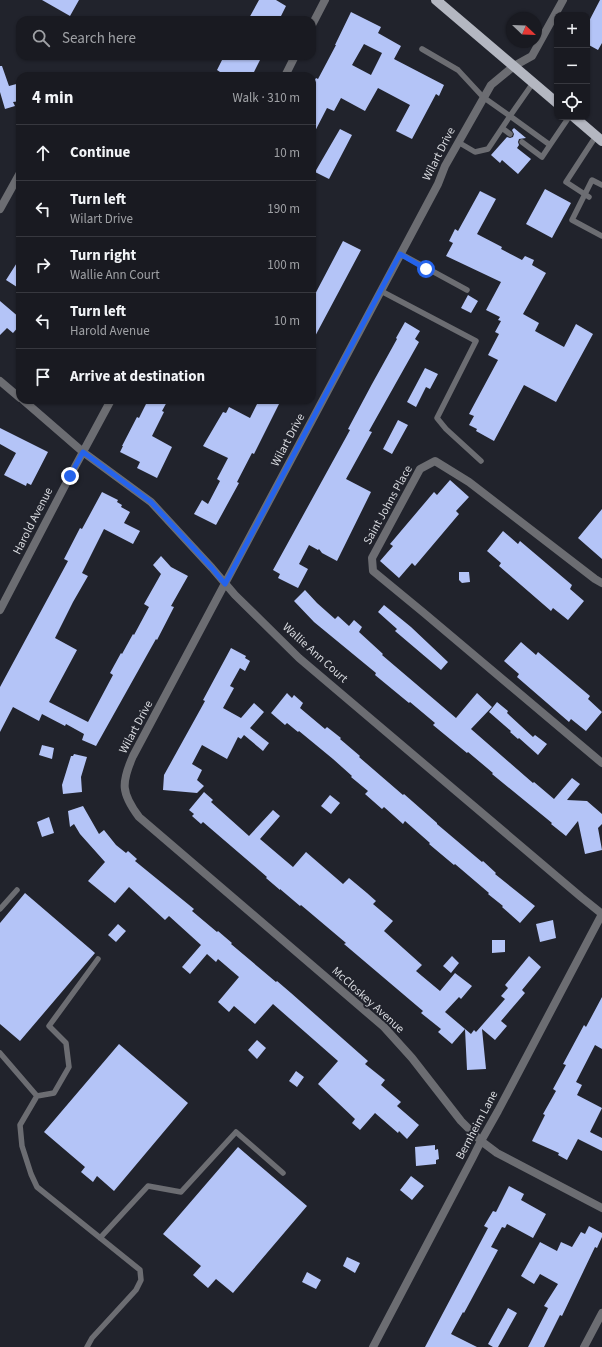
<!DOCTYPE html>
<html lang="en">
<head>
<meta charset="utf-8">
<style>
  :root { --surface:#191a21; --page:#26272e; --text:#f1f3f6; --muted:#9fa1a5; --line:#37383f }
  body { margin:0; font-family:"Source Sans 3",sans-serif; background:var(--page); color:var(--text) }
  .controls { position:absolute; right:12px; top:12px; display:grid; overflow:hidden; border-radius:8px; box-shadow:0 1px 3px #0004 }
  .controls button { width:36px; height:36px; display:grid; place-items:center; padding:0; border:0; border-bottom:1px solid var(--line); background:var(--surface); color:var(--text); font:20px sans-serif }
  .compass { position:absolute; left:506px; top:12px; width:36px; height:36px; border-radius:50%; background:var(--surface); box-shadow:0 1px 3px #0004; rotate:113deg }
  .stop { position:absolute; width:12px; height:12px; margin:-9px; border:3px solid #2563eb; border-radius:50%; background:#fff }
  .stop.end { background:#2563eb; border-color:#fff; box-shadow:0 1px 4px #0008 }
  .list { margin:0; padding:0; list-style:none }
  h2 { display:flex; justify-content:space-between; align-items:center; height:52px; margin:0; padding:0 16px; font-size:17px }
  h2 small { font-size:13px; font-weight:400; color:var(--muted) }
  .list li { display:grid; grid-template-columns:26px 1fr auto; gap:12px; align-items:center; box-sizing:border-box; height:56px; padding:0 16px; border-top:1px solid var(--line) }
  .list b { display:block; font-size:15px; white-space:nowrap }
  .list p { margin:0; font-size:13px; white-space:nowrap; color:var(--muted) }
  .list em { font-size:13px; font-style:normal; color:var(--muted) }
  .icon { flex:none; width:22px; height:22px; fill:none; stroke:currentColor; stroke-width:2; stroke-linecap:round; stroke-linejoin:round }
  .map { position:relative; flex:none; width:602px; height:1347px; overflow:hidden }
  .search { position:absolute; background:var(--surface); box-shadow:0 1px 3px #0004; left:16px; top:16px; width:300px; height:44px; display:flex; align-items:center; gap:10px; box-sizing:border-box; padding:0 14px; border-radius:12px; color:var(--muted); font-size:15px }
  .panel { position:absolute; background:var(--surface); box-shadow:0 1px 3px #0004; left:16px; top:72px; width:300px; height:332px; border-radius:12px }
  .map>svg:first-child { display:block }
</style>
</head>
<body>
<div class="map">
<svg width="602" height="1347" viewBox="0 0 602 1347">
  <rect width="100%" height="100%" fill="#21232c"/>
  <path fill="#b4c4f7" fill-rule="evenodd" d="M42 0H79L70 16Z
    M259 0H276L286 6 279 20H248Z
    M600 0H602V43L598 50 587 44V25Z
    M351 12 381 27 378 33 401 46 394 59 444 85 439 96 436 94 412 139 396 131 410 105 378 88 365 111 341 98 334 111 327 108 312 137V85L316 78 318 79 336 45H335ZM364 44 382 53 371 75 352 65Z
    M224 56H262L252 76H217L220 72 217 70Z
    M0 66H2L9 86 20 83V101L13 102 15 106 5 109 0 92Z
    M514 128 526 138 519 139 518 142 519 145 517 148 531 159 518 174 502 160 500 163 491 155 507 137 510 138 513 137 514 134 512 130Z
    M340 129 352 135 329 179 315 172Z
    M545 189 571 203 552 238 526 224Z
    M480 191 496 199 477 234 502 247 501 249 522 260 525 256 534 260 532 265 546 273 523 314 539 323 535 331 564 347 576 324 593 334 556 402 524 385 494 441 476 431 477 429 469 425 474 416 469 414 498 360 488 355 499 334 495 332 501 321 498 320 500 317 486 310 501 282 446 256 453 243 449 241 455 229 458 231Z
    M343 241 361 250 312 342V300Z
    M20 258V289L6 280Z
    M468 295 478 301 471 313 461 308Z
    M0 301 20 318V325L13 333 7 328 0 335Z
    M405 322 420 331 415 339 419 342 369 431 372 432 346 479 371 492 337 561 322 553 319 549 318 550 309 545 299 564 308 569 298 588 278 578 280 574 273 570 350 430 348 429 372 384 397 339 396 338Z
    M425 368 438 374 430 389 426 387 416 407 407 402Z
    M148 400H168L162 411 164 412 152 436 172 447 157 478 137 468 140 462 120 452 123 446H122L137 417 139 418Z
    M259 400H281L254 454 252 453 237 482 239 483 216 525 194 514 202 500 208 504 220 481 217 479 228 458 203 446 223 412 226 413 229 407 250 418Z
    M398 420 408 425 392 454 383 449Z
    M0 428 48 452 31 485 27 483 26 486 4 475 16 453 0 444Z
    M450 480 469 497 456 511 459 514 415 566 412 563 399 578 380 561 393 546 390 544 434 492 437 495Z
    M102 492 118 500 117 502 122 505 121 507 130 512 124 523 140 531 133 544 104 529 82 573 88 576 73 602 55 638 77 650 49 702 88 722 113 675 110 673 121 653 122 654 133 634 134 635 149 607 144 604 161 574 153 565 161 556 171 567 188 576 171 606 174 607 157 640 156 639 147 655 96 746 82 740 84 734 66 724 65 726 42 714 39 721 13 707 0 732V687L68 561 64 559 80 528 82 529Z
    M602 509V559L578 538Z
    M503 531 518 544 520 541 572 585 570 589 584 601 568 620 553 608 551 611 499 566 501 563 487 551Z
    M459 572H469L470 582 462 583 459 580Z
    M305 590 317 603 335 619 338 616 349 626 354 620 362 627 359 632 383 654 382 655 456 718 477 693 492 707 471 729 533 783 534 782 554 799 572 778 580 784 567 800 587 801 602 814V824L598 828 602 850 585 854 578 821 566 836 551 824 552 823 492 774 493 773 468 752 467 753 433 725 435 723 410 702 409 703 375 675 376 673 314 622 294 601Z
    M384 605 411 627 448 662 441 670 395 631 397 629 378 612Z
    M521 642 536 655 538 652 590 696 588 699 602 712 586 731 571 719 569 722 517 677 519 674 504 661Z
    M231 648 246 656 245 658 250 661 245 671 240 668 230 686 234 688 223 708 241 718 254 703 264 712 250 728 269 743 263 751 244 735 241 739 238 737 227 759 202 745 192 764 202 770 197 780 204 786 197 793 163 790 164 775 205 701 203 700Z
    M287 693 292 698 294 695 303 703 300 708 325 729 327 727 341 738 340 739 360 756 359 757 403 795 404 794 437 823V824L482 862 483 861 496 873 495 874 535 906 520 923 502 907 503 906 488 894 489 893 455 864 454 865 429 844 430 843 405 821 403 824 384 807 382 809 365 794 368 791 351 777 352 776 333 759 299 731 298 732 287 723 285 725 271 713Z
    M497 702 508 711 507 713 533 737 535 735 547 744 538 755 519 738 518 739 510 732 511 731 489 712Z
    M42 745 54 748 52 759 39 755Z
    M74 754 87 757 81 777 82 792 63 794 62 785 71 756H73Z
    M204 792 213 800 211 802 249 836 273 810 280 816 260 839 293 867 306 852 343 884 349 878 367 893 376 901 373 904 393 921 384 931 422 965 416 971 440 991 455 973 472 986 461 999 459 997 445 1012 471 1034 474 1030 476 1032 505 999 501 996 508 988 505 985 529 956 541 967 522 990 525 993 501 1021 507 1026 495 1040 482 1029 486 1069 467 1070 465 1029 452 1044 438 1032 441 1029 421 1013 423 1011 344 944 346 943 301 905 300 906 280 889V890L266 878 267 877 203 822 201 824 192 816 194 814 189 810Z
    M330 795 340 803 331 814 321 806Z
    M83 806 99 834 104 830 116 845 126 853 128 851 137 859 135 861 194 909 192 911 217 932 218 931 232 943 231 944 276 982 277 981 291 993 368 1061 365 1064 385 1080 381 1085 401 1102 397 1106 419 1125 407 1139 399 1131 398 1133 375 1113 360 1130 352 1123 355 1119 318 1084 338 1061 273 1004 255 1024 234 1006 229 1012 218 1002 239 977 218 959 216 962 207 954 190 974 182 967 201 945 169 916 165 920 129 887 115 903 88 881 105 862 80 834 74 824 70 827 68 811Z
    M49 817 54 833 42 837 37 822Z
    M25 893 95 953 20 1041 0 1024V923Z
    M553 920 556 938 540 942 536 924Z
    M118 924 126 931 116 942 108 935Z
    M492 940H505V952L492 953Z
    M452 956 459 963 451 973 443 966Z
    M602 997V1049L595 1045 576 1082 582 1085 577 1095 602 1108 590 1132 602 1138V1151L578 1139 567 1160 558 1155 559 1153 532 1141 545 1115 543 1114 556 1091 553 1089 566 1065 563 1064 584 1025 586 1027Z
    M257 1040 266 1048 257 1059 248 1050Z
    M119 1044 188 1103 114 1191 97 1176 93 1182 81 1172 85 1167 44 1132Z
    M296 1071 304 1077 297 1087 289 1081Z
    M435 1145V1150L438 1149 439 1159 436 1160V1164L416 1166 415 1147Z
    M238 1147 307 1206 233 1293 216 1279 208 1288 193 1275 201 1266 163 1234Z
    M411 1176 424 1186 412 1200 400 1190Z
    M509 1186 524 1194 521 1200 546 1214 533 1238 507 1224 505 1228 502 1227 491 1247 498 1250 464 1313 463 1312 451 1334 477 1347H425L488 1228 484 1226 493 1211 496 1212Z
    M589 1226 602 1233V1237L597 1248 595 1247 562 1316 560 1315 544 1347H528L548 1308 544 1306 558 1284 540 1274 534 1284 521 1276 540 1242 557 1251 561 1242 572 1247 581 1232 585 1234Z
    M347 1257 360 1263 355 1273 343 1266Z
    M307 1272 321 1280 316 1289 302 1282Z
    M508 1308 517 1313 498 1347H493L488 1344Z"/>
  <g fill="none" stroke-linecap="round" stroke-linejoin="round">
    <path stroke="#6c6d72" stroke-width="5.5" d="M422 49 458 70 483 97 510 116 488 149 475 152 458 142
      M533 83 510 116 550 145 569 117
      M502 128 510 134
      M522 142 542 157 550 145
      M602 185 592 180 572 220 602 236
      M589 197 566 182 596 136
      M401 254 467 290
      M381 291 476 341 437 418 446 429 481 461
      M0 909 17 890
      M0 1053 37 1096 20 1125 22 1146 31 1174 37 1187 140 1270 141 1280 136 1290 92 1338 87 1347
      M37 1096 54 1093 69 1067 66 1043 49 1026 98 959
      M100 1238 148 1186 181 1192 236 1132 283 1173"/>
    <path stroke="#6c6d72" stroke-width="8" d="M563 0 532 56 514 66 491 85 445 166 438 184 133 756C121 783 121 793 139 817L384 1027 412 1058 461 1121 481 1141 497 1153 602 1208
      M312 25 325 0
      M285 76 295 56
      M0 209 20 173
      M0 381 20 398
      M23 400 83 452 151 502 212 568 235 595 299 658 581 897 602 914
      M602 583 595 579 469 482 435 461 420 469 372 558 373 571 424 613 602 763
      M0 610 70 476 111 400
      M373 1347 473 1157 481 1141 498 1111 602 914
      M584 1347 602 1313"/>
    <path stroke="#b4b7c1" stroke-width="10" d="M436 0 557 103
      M574 117 602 141"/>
  </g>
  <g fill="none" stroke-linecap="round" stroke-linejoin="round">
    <path stroke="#2563eb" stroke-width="5" d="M70 476 83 452 151 502 212 568 225 584 400 254 426 269"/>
  </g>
  <g text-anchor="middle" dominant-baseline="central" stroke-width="4" stroke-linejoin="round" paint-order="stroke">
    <g font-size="12" fill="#d8dadf" stroke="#21232c">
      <text transform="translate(439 154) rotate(-63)">Wilart Drive</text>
      <text transform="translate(288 440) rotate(-62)">Wilart Drive</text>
      <text transform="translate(388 505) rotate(-61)">Saint Johns Place</text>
      <text transform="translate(33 521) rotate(-63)">Harold Avenue</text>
      <text transform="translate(315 653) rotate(42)">Wallie Ann Court</text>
      <text transform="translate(136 727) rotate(-62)">Wilart Drive</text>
      <text transform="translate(368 1000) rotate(42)">McCloskey Avenue</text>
      <text transform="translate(477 1125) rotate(-62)">Bernheim Lane</text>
    </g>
  </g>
</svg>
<div class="controls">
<button>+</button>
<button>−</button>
<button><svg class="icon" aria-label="locate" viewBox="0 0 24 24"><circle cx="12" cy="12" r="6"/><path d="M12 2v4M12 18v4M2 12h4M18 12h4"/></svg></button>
</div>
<svg class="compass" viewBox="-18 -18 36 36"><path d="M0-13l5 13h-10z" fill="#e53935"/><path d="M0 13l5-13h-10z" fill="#9fa1a5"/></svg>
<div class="stop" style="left:426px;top:269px"></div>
<div class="stop end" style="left:70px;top:476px"></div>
<div class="search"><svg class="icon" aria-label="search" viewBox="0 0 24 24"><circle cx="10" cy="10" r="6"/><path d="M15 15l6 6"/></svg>Search here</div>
<section class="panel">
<h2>4 min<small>Walk · 310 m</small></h2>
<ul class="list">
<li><svg class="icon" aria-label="ahead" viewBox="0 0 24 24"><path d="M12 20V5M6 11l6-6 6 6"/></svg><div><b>Continue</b></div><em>10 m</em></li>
<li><svg class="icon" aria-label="left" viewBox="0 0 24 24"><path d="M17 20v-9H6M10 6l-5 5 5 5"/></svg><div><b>Turn left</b><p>Wilart Drive</p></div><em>190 m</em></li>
<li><svg class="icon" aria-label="right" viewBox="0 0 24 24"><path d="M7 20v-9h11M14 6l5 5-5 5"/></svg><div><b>Turn right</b><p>Wallie Ann Court</p></div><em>100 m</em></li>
<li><svg class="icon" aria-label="left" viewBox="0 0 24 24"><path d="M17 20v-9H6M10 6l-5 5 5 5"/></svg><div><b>Turn left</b><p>Harold Avenue</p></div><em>10 m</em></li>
<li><svg class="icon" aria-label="arrive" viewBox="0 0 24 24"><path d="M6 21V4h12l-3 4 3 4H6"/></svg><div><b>Arrive at destination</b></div></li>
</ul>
</section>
</div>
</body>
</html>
